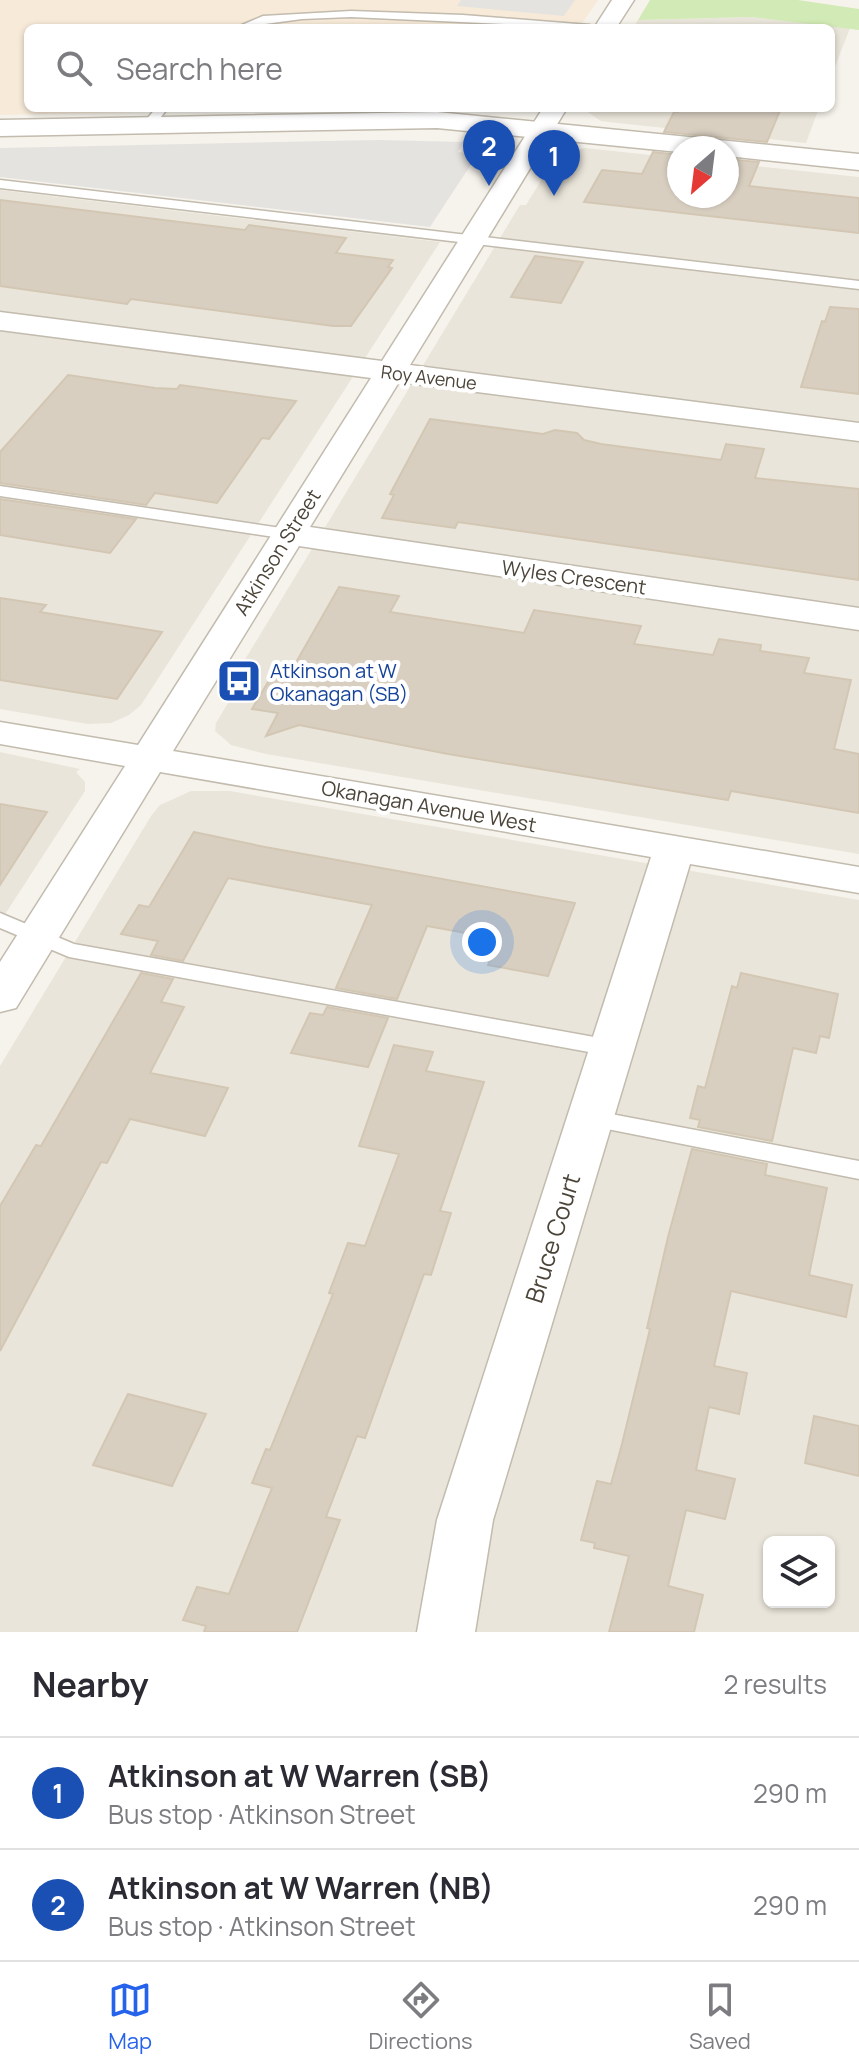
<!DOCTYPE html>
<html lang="en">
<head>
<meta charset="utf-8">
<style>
  :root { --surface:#fff; --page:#f7f7f7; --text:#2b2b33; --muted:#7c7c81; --line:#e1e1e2; --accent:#2563eb }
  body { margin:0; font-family:Manrope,sans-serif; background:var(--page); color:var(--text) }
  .controls { position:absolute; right:24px; bottom:24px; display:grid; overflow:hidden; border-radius:12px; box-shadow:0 2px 6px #0004 }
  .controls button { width:72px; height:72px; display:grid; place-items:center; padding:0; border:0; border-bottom:2px solid var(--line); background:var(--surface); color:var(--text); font:40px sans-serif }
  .compass { position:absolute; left:667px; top:136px; width:72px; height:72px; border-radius:50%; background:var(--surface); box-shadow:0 2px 6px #0004; rotate:208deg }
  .you { position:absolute; left:482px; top:942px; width:28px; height:28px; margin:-20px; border:6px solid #fff; border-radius:50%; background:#1a73e8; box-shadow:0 0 0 12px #1a73e833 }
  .badge { display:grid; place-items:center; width:52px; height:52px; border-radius:50%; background:var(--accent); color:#fff; font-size:26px; font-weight:700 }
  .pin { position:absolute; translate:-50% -66px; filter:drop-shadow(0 2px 4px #0008) }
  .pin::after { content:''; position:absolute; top:42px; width:28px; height:24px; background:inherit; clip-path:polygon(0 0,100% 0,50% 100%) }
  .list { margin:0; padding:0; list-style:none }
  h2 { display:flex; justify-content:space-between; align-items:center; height:104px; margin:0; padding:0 32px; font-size:34px }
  h2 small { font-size:26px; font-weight:400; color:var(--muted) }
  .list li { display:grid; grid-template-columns:52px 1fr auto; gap:24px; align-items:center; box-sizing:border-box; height:112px; padding:0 32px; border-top:2px solid var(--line) }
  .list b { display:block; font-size:30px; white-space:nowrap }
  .list p { margin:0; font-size:26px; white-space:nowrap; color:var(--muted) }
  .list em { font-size:26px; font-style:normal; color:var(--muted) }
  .icon { flex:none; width:44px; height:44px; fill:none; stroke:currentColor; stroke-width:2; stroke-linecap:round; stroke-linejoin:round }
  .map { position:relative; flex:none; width:859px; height:1632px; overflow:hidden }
  .search { position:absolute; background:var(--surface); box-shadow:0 2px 6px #0004; left:24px; right:24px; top:24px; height:88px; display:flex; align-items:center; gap:20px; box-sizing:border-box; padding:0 28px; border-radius:12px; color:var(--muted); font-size:30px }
  .sheet { height:328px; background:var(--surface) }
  nav { display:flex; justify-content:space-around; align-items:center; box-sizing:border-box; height:112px; border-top:2px solid var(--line); background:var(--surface); font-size:22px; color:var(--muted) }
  nav a { display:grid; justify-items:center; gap:4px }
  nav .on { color:var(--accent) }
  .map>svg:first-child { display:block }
</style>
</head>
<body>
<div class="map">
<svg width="859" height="1632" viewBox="0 0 859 1632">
  <rect width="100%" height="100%" fill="#f6f3ec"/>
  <path fill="#eae5da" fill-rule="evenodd" d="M751 17 850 28 831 77V28H633L638 20Z
    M586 108H819L806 143 608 122 601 121 586 111Z
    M585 148 679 158V196H727V163L859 177V854L266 754 231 745 215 731 216 723 240 683 232 681 520 205H526L558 153Z
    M0 190 440 242 141 705 129 715 111 723 88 724 0 709Z
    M0 752 80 769 76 772 85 782V791L0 922Z
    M191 791H230L859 900V1632H0V1066L151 816 160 805ZM769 1542H829V1602H769Z"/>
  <path fill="#f7ead8" d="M0 0H598L579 28H28V108H322L0 115Z"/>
  <path fill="#d2eab5" d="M650 0H798L859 9V30L751 17 638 20Z"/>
  <path fill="#e5e3e0" d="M461 0H575L564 16 457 6Z
    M378 140 464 142 458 152 478 154 430 227 0 177V148Z"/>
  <path fill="#d8cfc1" stroke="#d3c7b4" stroke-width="2" d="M680 108H781L767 142 664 132 674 112H678Z
    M653 152 679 155V196H727V159L759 162 749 186 859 198V233L584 202 602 170 642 174Z
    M0 200 245 230 249 225 346 238 336 253 393 260 388 267 392 268 351 326H333L131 299 127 304 0 286Z
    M535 256 583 262 561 303 511 297Z
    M830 307 859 309V394L801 387 822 321 825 322Z
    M68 375 155 388 177 389 180 385 296 401 269 439 262 438 217 503 155 493 146 505 0 483V452Z
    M430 419 543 434 555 430 577 433 584 440 601 444 721 460 726 444 764 449 755 478 859 489V580L458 522 455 528 382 518 394 495 390 494Z
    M0 499 136 519 110 553 0 535Z
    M339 587 399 596 390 612 524 633 534 610 641 626 634 644 713 655 719 639 761 645 760 651 809 658 804 673 851 680 834 749 859 754V813L731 791 728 800 448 754 299 725 266 736 278 713 252 709 271 677 286 680Z
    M0 598 46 605 40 612 162 632 117 699 0 680Z
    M0 804 47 812 0 885Z
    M194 832 265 847 575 903 548 976 488 965 499 939 427 926 397 999 336 988 372 905 228 878 183 961 151 955 158 941 121 934 139 905 149 907Z
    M141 973 173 979 161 1002 184 1007 150 1073 228 1088 205 1136 130 1119 107 1163 101 1162 0 1351V1206L36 1145 41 1146Z
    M741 973 838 994 829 1038 820 1036 816 1053 793 1048 772 1141 698 1127 700 1120 690 1118 698 1086 705 1088 732 986 737 988Z
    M327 1007 388 1018 368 1067 291 1053 310 1013 323 1015Z
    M394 1045 433 1052 426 1071 484 1082 440 1211 451 1213 431 1275 424 1274 365 1438 357 1436 326 1517 340 1520 297 1632H204L206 1626 183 1620 197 1587 229 1594 272 1488 252 1483 266 1449 270 1450 333 1294 329 1293 348 1243 365 1246 399 1154 359 1146Z
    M692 1149 767 1164 765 1175 827 1188 809 1275 852 1285 846 1317 731 1291 714 1366 747 1373 739 1414 709 1407 696 1470 735 1479 725 1519 686 1510 668 1586 703 1595 694 1632H609L629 1556 594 1548 595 1543 581 1540 597 1481 611 1484 622 1444 650 1329 647 1328 668 1237Z
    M128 1394 206 1414 172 1486 93 1465Z
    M814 1416 859 1426V1476L805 1463Z"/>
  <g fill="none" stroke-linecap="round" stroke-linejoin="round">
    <g stroke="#c2bbae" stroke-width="3">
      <path id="service" d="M351 11 463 15 590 25 596 28 351 17 302 19 235 28 263 16Z
        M156 108H168L152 128H144L142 125Z
        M0 180 859 281V289L0 188Z
        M0 486 288 529 296 534 288 539 0 496Z
        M0 913 74 944 611 1040 619 1042 622 1048 619 1054 611 1056 69 957 0 928Z
        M590 1110 859 1161V1179L582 1124 578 1118 582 1112Z"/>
    </g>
    <g stroke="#c2bbae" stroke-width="3">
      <path id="minor" d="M612 0H634L616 28H594Z
        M543 108H567L410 365 859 423V441L399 382 310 527 859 608V630L299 546 173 751 859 867V893L690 864 493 1520 475 1632H417L437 1520 651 857 160 772 16 1008 0 1012V962L125 766 0 744V722L138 745 371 378 0 330V312L382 361Z"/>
    </g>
    <g stroke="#c2bbae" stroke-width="3">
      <path id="tertiary" d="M437 112 859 154V170L727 156V148H679V152L437 128 0 136V120Z"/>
    </g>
    <use href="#service" fill="#fff" fill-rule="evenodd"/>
    <use href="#minor" fill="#fff" fill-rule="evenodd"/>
    <use href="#tertiary" fill="#fff" fill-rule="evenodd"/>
  </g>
  <defs>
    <g id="bus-square" transform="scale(2.3)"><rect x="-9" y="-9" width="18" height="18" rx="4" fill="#1a4fb4" stroke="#fff"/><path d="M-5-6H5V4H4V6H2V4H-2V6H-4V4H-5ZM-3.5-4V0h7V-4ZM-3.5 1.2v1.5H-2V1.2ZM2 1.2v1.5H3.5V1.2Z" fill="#fff"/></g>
  </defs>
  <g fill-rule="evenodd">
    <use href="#bus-square" x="239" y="681"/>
  </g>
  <g text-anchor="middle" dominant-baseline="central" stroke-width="8" stroke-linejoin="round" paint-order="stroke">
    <g font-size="18" fill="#4b4439" stroke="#fff">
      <text transform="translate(429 377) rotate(7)">Roy Avenue</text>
    </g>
    <g font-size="20" fill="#4b4439" stroke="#fff">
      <text transform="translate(277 552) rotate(-58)">Atkinson Street</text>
      <text transform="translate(574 577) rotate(8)">Wyles Crescent</text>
      <text transform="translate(429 806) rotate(10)">Okanagan Avenue West</text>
    </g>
    <g font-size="20" fill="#164399" stroke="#fff" text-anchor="start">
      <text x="270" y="670">Atkinson at W<tspan x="270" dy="23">Okanagan (SB)</tspan></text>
    </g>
    <g font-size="24" fill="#4b4439" stroke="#fff">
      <text transform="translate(552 1238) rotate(-73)">Bruce Court</text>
    </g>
  </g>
</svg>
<div class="controls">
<button><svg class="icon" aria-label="layers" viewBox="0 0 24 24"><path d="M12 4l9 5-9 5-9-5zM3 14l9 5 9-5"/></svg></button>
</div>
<svg class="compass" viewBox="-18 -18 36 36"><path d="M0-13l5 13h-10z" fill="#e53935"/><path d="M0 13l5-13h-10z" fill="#7c7c81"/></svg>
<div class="you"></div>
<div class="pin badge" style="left:554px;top:196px;background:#1a4fb4">1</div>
<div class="pin badge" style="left:489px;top:186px;background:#1a4fb4">2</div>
<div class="search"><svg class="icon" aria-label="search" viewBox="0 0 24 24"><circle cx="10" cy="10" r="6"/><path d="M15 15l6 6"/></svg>Search here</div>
</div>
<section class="sheet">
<h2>Nearby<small>2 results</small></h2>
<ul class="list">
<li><span class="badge" style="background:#1a4fb4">1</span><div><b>Atkinson at W Warren (SB)</b><p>Bus stop · Atkinson Street</p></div><em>290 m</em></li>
<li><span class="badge" style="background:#1a4fb4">2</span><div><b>Atkinson at W Warren (NB)</b><p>Bus stop · Atkinson Street</p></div><em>290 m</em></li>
</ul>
</section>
<nav>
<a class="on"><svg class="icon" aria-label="map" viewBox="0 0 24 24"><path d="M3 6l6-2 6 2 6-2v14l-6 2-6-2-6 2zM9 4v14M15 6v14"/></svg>Map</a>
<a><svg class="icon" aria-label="directions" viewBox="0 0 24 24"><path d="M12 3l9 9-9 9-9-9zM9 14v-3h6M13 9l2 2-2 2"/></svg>Directions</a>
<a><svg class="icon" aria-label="saved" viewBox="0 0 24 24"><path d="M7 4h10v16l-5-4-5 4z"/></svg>Saved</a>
</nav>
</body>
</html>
